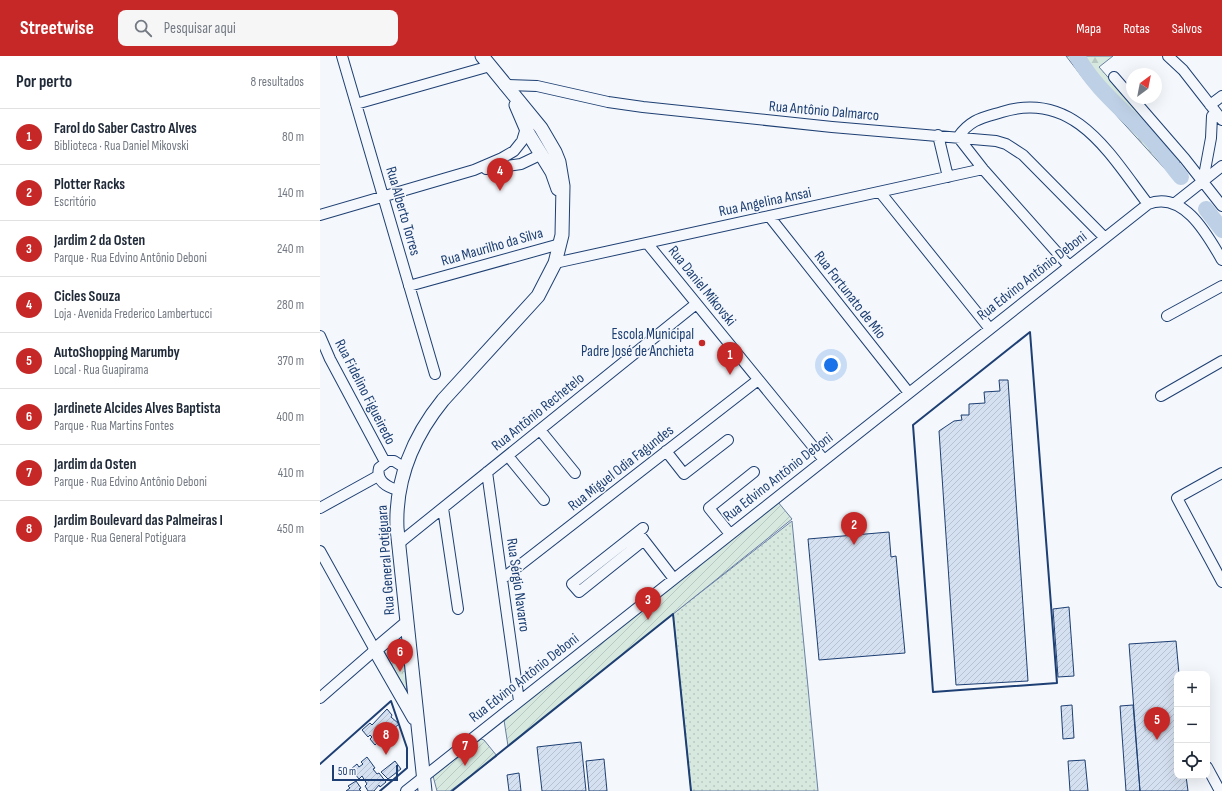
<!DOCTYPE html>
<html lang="pt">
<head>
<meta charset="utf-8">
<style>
  :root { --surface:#fff; --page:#f6f6f7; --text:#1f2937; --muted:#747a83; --line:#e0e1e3; --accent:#c62828 }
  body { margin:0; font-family:"Sofia Sans Condensed",sans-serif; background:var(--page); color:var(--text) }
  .controls { position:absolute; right:12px; bottom:12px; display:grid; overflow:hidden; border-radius:8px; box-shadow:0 4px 16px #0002 }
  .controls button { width:36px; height:36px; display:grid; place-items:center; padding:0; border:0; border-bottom:1px solid var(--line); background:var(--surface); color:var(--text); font:20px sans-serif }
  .compass { position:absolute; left:806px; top:12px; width:36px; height:36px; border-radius:50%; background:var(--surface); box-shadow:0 4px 16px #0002; rotate:32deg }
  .scale { position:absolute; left:12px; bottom:10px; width:66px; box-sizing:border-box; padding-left:4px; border:2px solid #1d3f73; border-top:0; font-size:11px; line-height:14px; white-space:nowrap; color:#1d3f73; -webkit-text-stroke:3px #f4f7fb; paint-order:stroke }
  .you { position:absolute; left:511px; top:309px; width:14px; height:14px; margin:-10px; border:3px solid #fff; border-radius:50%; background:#1a73e8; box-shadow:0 0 0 6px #1a73e833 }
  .badge { display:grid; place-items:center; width:26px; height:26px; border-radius:50%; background:var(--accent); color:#fff; font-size:13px; font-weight:700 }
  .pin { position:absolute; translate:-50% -33px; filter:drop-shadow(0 1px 2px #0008) }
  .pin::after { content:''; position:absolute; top:21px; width:14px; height:12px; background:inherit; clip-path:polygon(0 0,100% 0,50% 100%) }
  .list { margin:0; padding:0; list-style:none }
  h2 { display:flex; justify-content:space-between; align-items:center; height:52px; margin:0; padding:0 16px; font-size:17px }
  h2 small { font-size:13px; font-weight:400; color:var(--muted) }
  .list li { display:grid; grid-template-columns:26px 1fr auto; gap:12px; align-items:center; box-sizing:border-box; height:56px; padding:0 16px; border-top:1px solid var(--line) }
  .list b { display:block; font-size:15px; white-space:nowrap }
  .list p { margin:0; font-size:13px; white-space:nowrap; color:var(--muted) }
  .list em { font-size:13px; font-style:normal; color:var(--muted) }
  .icon { flex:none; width:22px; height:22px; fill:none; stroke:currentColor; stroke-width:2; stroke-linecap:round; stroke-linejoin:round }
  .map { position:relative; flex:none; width:902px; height:735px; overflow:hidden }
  header { display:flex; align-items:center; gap:24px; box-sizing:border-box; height:56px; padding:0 20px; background:var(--accent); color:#fff }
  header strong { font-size:19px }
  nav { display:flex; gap:22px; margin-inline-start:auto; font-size:14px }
  .search { width:280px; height:36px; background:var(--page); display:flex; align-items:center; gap:10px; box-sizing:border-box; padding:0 14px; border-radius:8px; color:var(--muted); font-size:15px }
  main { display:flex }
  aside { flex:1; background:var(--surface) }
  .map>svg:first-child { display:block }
</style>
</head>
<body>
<header>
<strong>Streetwise</strong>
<div class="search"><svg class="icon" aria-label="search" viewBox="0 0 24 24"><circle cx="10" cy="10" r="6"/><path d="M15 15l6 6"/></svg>Pesquisar aqui</div>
<nav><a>Mapa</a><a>Rotas</a><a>Salvos</a></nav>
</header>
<main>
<aside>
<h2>Por perto<small>8 resultados</small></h2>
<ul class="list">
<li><span class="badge">1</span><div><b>Farol do Saber Castro Alves</b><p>Biblioteca · Rua Daniel Mikovski</p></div><em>80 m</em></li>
<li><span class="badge">2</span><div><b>Plotter Racks</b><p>Escritório</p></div><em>140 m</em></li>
<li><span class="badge">3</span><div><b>Jardim 2 da Osten</b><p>Parque · Rua Edvino Antônio Deboni</p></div><em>240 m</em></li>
<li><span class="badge">4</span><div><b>Cicles Souza</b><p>Loja · Avenida Frederico Lambertucci</p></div><em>280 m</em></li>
<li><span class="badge">5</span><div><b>AutoShopping Marumby</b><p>Local · Rua Guapirama</p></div><em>370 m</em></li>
<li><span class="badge">6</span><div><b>Jardinete Alcides Alves Baptista</b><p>Parque · Rua Martins Fontes</p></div><em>400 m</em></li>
<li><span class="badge">7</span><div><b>Jardim da Osten</b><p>Parque · Rua Edvino Antônio Deboni</p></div><em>410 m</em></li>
<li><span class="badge">8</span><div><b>Jardim Boulevard das Palmeiras I</b><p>Parque · Rua General Potiguara</p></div><em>450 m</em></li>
</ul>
</aside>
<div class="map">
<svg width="902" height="735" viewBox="0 0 902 735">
  <defs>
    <pattern id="grass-dots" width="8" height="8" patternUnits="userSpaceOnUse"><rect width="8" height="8" fill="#d7e8df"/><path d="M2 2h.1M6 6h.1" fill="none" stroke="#b8c8c3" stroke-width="1.8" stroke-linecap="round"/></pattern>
    <pattern id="forest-firs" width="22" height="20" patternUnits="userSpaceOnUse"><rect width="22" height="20" fill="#d7e8df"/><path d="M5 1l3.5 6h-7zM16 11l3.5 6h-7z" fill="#b8c8c3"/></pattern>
    <pattern id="park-crowns" width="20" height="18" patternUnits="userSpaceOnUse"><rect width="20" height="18" fill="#d7e8df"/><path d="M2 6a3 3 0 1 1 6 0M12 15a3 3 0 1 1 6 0" fill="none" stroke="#b8c8c3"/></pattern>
    <pattern id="garden-furrows" width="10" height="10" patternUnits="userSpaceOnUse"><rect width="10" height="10" fill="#d7e8df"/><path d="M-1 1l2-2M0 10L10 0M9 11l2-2" fill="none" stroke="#b8c8c3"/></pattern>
    <pattern id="building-hatch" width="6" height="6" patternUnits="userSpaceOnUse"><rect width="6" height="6" fill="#d5e0f0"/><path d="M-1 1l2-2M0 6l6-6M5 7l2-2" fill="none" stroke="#b6c1d1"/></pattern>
  </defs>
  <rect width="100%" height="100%" fill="#f4f7fb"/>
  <path fill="url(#grass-dots)" stroke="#687fa3" d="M472 465 498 735H371L353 558Z"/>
  <path fill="url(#forest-firs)" stroke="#687fa3" d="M746 0H793L779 11 862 105 846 114 766 26Z"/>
  <path fill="url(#park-crowns)" stroke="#687fa3" d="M82 580 87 636 64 595Z"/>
  <path fill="url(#garden-furrows)" stroke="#687fa3" d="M458 446 472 463 188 690 184 664Z
    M161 683 164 684 177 700 130 735H117L113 720Z"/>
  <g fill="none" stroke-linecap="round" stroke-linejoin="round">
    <path stroke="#bed0e5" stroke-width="16" d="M757 0C774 31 802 53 826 78 839 91 849 107 861 121
      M886 153 902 174"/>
  </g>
  <path fill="url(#building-hatch)" stroke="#1d3f73" d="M679 324H688L708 625 636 629 619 375 634 365 642 364 641 359H649V348L665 347 664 336 680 335Z
    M569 476 571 501 576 500 585 597 499 604 488 483Z
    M749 551 754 620 738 621 733 553Z
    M856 585 859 618H857V720H866L868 735H820L809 588Z
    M752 649 754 682 743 683 741 650Z
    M813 649 820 735H806L800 650Z
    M67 653 72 659 71 661 79 668 72 674 70 671 60 680 62 682 55 689 50 683 52 681 50 679 48 681 42 674 50 667 52 669Z
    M261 686 266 735H222L217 691Z
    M47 701 55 712 53 713 57 718 59 717 66 726 60 731 59 729 54 735H48L45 730 47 728 42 720 39 723 31 713 37 708 39 711 43 708 41 706Z
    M284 703 287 735H269L266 705Z
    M765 704 768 735H750L748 705Z
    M75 705 81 713 68 723 61 716Z
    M199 717 201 735H189L187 719Z
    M36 725 41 732 39 733 41 735H26L30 732 28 730Z"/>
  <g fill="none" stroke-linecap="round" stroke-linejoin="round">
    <g stroke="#1d3f73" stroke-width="12">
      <path id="minor" d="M22 0 115 318
        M848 0 863 14 902 64
        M794 21 865 103 902 150
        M184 29 217 30 288 46 323 51 512 71 676 85 686 88 703 99 785 182
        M36 48 170 10
        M890 49 902 40
        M618 79 628 121
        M638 81C651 63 662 62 682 56 755 33 791 100 828 148
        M638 81 663 113 749 210
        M166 113 201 108 222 98
        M883 125 891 82 892 60
        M560 136 670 273
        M854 148 902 110
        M0 159 154 114 182 102 194 95 202 85 206 72
        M449 160 589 337
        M327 187 504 404
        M235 207 663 113
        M89 230 240 188
        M847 260 902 230
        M0 280 10 303 65 406
        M841 340 902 305
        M220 374 255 417
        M346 395 364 418 408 384
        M188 400 224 444
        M167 416 199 645
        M902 417 857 442 902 526
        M78 434C67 431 56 425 59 412L68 405H74L85 412
        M0 452 58 420
        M123 452 138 553
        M323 472 252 528 259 536 324 484
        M410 478 389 452 434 416
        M320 479 354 523
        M78 488 376 248
        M0 495 55 594 0 642
        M182 523 438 324
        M887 711 900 735
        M86 735 828 148C863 134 887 178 902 204"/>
    </g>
    <g stroke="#1d3f73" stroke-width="15">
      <path id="major" d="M196 49 208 77 232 116 238 133
        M87 567 55 594 94 662
        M105 735 77 472C75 425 93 381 123 344L218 240 235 207 242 179 243 130 239 106 235 96 221 72 162 0"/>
    </g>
    <use href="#minor" stroke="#f4f7fb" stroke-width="10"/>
    <use href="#major" stroke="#f4f7fb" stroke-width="13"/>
    <path stroke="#1d3f73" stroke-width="2" d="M710 276 737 627 613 636 593 369Z
      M0 708 71 645 87 692V712L60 735
      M132 735 353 558 371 735"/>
  </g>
  <circle fill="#c62828" stroke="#f4f7fb" stroke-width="1.5" cx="382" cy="287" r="4"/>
  <g text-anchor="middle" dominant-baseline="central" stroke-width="3" stroke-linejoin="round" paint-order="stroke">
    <g font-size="15" fill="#1d3f73" stroke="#f4f7fb">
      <text transform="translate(504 55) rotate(5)">Rua Antônio Dalmarco</text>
      <text transform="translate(445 146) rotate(-12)">Rua Angelina Ansai</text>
      <text transform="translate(83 155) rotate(74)">Rua Alberto Torres</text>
      <text transform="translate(172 191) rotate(-16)">Rua Maurilho da Silva</text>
      <text transform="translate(712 220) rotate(-38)">Rua Edvino Antônio Deboni</text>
      <text transform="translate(382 230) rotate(51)">Rua Daniel Mikovski</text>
      <text transform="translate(530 239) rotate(52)">Rua Fortunato de Mio</text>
      <text transform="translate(45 336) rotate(63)">Rua Fidelino Figueiredo</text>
      <text transform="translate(218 356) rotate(-39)">Rua Antônio Rechetelo</text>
      <text transform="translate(301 412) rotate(-38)">Rua Miguel Odia Fagundes</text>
      <text transform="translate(458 421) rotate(-38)">Rua Edvino Antônio Deboni</text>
      <text transform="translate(66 504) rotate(-94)">Rua General Potiguara</text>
      <text transform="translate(198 529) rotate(82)">Rua Sérgio Navarro</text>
      <text transform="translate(204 622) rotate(-38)">Rua Edvino Antônio Deboni</text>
    </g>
    <g font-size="15" fill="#1d3f73" stroke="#f4f7fb" text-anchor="end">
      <text x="374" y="278">Escola Municipal<tspan x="374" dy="17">Padre José de Anchieta</tspan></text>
    </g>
  </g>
</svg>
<div class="controls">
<button>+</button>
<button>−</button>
<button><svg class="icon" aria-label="locate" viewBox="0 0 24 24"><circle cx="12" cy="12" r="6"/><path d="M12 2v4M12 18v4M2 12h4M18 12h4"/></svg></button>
</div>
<svg class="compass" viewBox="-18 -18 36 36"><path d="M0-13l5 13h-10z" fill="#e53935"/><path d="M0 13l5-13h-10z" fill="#747a83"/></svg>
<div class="scale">50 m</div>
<div class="you"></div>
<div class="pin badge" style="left:410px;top:319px">1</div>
<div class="pin badge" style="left:534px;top:489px">2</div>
<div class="pin badge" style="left:328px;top:564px">3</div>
<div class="pin badge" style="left:180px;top:135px">4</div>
<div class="pin badge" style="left:837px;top:684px">5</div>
<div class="pin badge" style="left:80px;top:616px">6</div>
<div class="pin badge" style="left:145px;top:710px">7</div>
<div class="pin badge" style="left:66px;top:699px">8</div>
</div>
</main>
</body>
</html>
